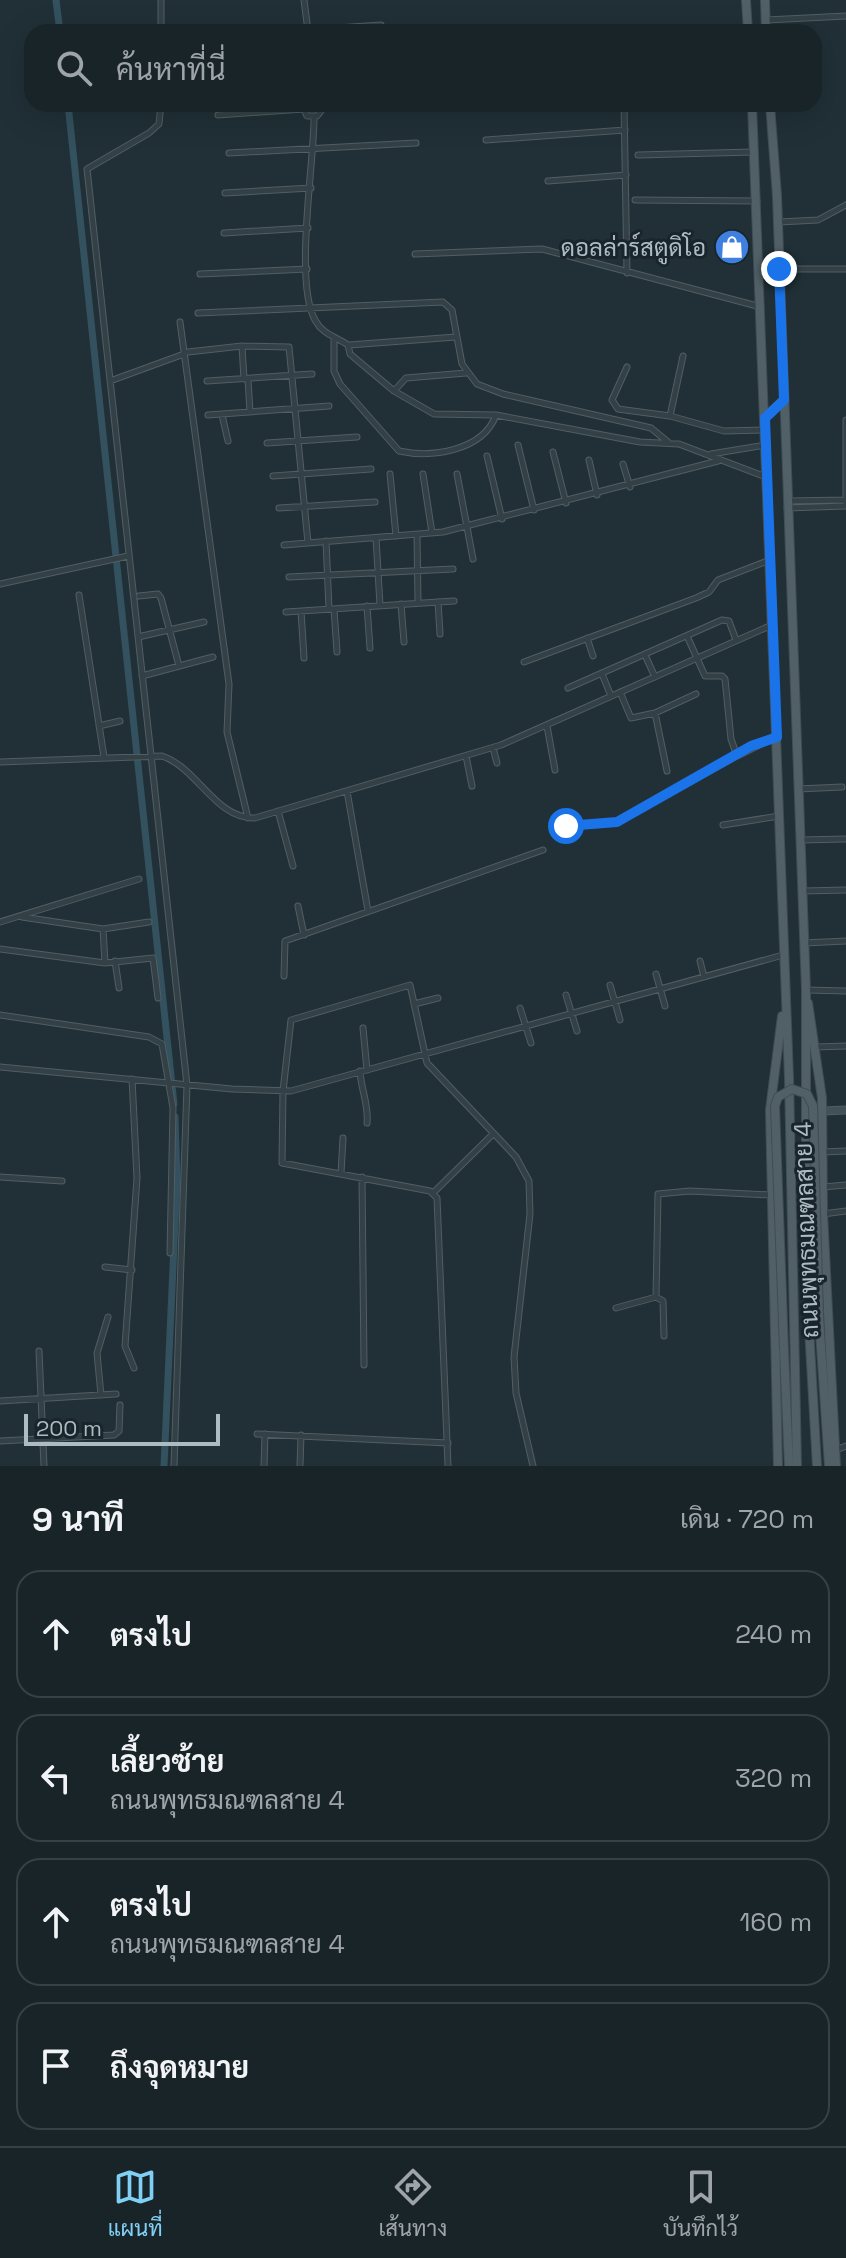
<!DOCTYPE html>
<html lang="th">
<head>
<meta charset="utf-8">
<style>
  :root { --surface:#182428; --page:#253034; --text:#f1f3f6; --muted:#9fa4a8; --line:#364145; --accent:#80d0f6 }
  body { margin:0; font-family:"Space Grotesk",Sarabun,sans-serif; background:var(--page); color:var(--text) }
  .scale { position:absolute; left:24px; bottom:20px; width:196px; box-sizing:border-box; padding-left:8px; border:4px solid #adbcc3; border-top:0; font-size:22px; line-height:28px; white-space:nowrap; color:#adbcc3; -webkit-text-stroke:6px #19252b; paint-order:stroke }
  .stop { position:absolute; width:24px; height:24px; margin:-18px; border:6px solid #1a73e8; border-radius:50%; background:#fff }
  .stop.end { background:#1a73e8; border-color:#fff; box-shadow:0 2px 8px #0008 }
  .list { margin:0; padding:0; list-style:none }
  h2 { display:flex; justify-content:space-between; align-items:center; height:104px; margin:0; padding:0 32px; font-size:34px }
  h2 small { font-size:26px; font-weight:400; color:var(--muted) }
  .list li { display:grid; grid-template-columns:52px 1fr auto; gap:24px; align-items:center; box-sizing:border-box; height:128px; margin:0 16px 16px; padding:0 16px; border:2px solid var(--line); border-radius:24px }
  .list b { display:block; font-size:30px; white-space:nowrap }
  .list p { margin:0; font-size:26px; white-space:nowrap; color:var(--muted) }
  .list em { font-size:26px; font-style:normal; color:var(--muted) }
  .icon { flex:none; width:44px; height:44px; fill:none; stroke:currentColor; stroke-width:2; stroke-linecap:round; stroke-linejoin:round }
  .map { position:relative; flex:none; width:846px; height:1466px; overflow:hidden }
  .search { position:absolute; background:var(--surface); box-shadow:0 8px 32px #0002; left:24px; right:24px; top:24px; height:88px; display:flex; align-items:center; gap:20px; box-sizing:border-box; padding:0 28px; border-radius:24px; color:var(--muted); font-size:30px }
  .sheet { height:680px; background:var(--surface) }
  nav { display:flex; justify-content:space-around; align-items:center; box-sizing:border-box; height:112px; border-top:2px solid var(--line); background:var(--surface); font-size:22px; color:var(--muted) }
  nav a { display:grid; justify-items:center; gap:4px }
  nav .on { color:var(--accent) }
  .map>svg:first-child { display:block }
</style>
</head>
<body>
<div class="map">
<svg width="846" height="1466" viewBox="0 0 846 1466">
  <rect width="100%" height="100%" fill="#203036"/>
  <g fill="none" stroke-linecap="round" stroke-linejoin="round">
    <path stroke="#33515e" stroke-width="7" d="M56 0 60 32
      M68 104 174 1104
      M164 1466 177 1178 175 1117"/>
    <g stroke="#515e64" stroke-width="7">
      <path id="street" d="M304 0 308 31
        M766 20 846 16
        M308 30 381 25
        M161 32V0
        M161 104 159 124 149 133 87 169 187 1085 174 1466
        M624 104 627 273
        M321 108 392 104
        M304 109 307 116H317L321 111 319 104
        M218 115 304 109
        M314 118C314 165 294 282 315 320 323 335 335 336 348 345L350 354 394 391 434 414 496 415 640 442 679 444 766 477
        M486 140 625 130
        M229 153 416 143
        M638 155 753 152
        M548 181 626 175
        M225 193 311 188
        M635 200 757 201
        M779 222 818 220 846 205
        M224 233 308 228
        M415 254 542 249 761 307
        M779 269H846
        M200 274 307 269
        M198 313 443 302 452 310 462 364 477 384 503 394 651 428 668 442
        M180 322 229 684 227 732 248 818
        M334 340V371L340 384 399 451C432 458 483 451 496 415
        M349 345 456 337
        M242 346 244 379
        M188 352 242 346 289 347 308 543 284 545
        M627 367 612 400 618 409 670 416 724 431 765 430
        M248 379 250 412
        M110 381 184 354
        M207 381 312 374
        M394 391 406 378 466 373
        M208 415 329 406
        M222 415 228 441
        M670 416 683 356
        M846 420V504
        M267 443 357 437
        M518 445 534 510
        M553 452 566 503
        M711 454 766 445
        M487 456 502 519
        M589 460 597 495
        M623 464 630 487
        M390 474 396 536
        M423 474 432 533
        M457 474 473 559
        M273 476 371 469
        M788 501 846 500
        M279 508 375 502
        M787 508 846 506
        M417 535 418 603
        M376 538 380 605
        M326 541 329 609
        M308 543 443 532 718 461
        M289 577 453 569
        M0 584 128 556
        M79 595 104 757
        M139 596 158 594 161 598 179 666
        M438 602 440 634
        M401 604 404 642
        M367 606 370 648
        M334 609 337 652
        M301 611 304 658
        M286 612 454 601
        M687 636 705 676H722L725 679 731 739 737 756 776 737
        M138 637 204 622
        M587 638 593 656
        M645 655 655 677
        M524 662 696 598 709 592 718 580 770 560
        M602 674 611 696
        M142 676 213 657
        M568 688 722 620 729 621 736 640
        M620 692 631 718 655 713 667 771
        M655 713 696 694
        M99 726 120 721
        M547 726 555 770
        M493 748 497 763
        M466 756 472 786
        M0 762 162 756C198 768 215 819 255 818L501 745 772 625
        M798 789 842 787
        M347 791 368 911
        M278 811 293 866
        M723 825 779 816
        M566 826 617 822 737 756
        M800 840 846 839
        M803 891 846 890
        M298 906 304 935
        M22 917 103 929 149 922
        M0 922 139 879
        M103 929 105 963
        M804 943 846 941
        M0 949 105 963 153 958 158 998
        M115 961 119 988
        M700 961 704 977
        M656 974 665 1006
        M284 976 285 941 543 850
        M610 985 620 1020
        M807 990 846 991
        M566 995 577 1031
        M414 1004 438 998
        M520 1008 531 1043
        M0 1015 149 1037 162 1044 173 1108 170 1253
        M363 1028 367 1070
        M816 1047 846 1046
        M0 1067 232 1089 291 1091 783 955
        M360 1071C361 1090 369 1105 367 1123
        M132 1079 137 1178 125 1346 134 1368
        M823 1152 846 1151
        M341 1173 343 1138
        M0 1177 62 1181
        M362 1177 364 1365
        M823 1187 846 1185
        M433 1193 493 1134
        M823 1214 846 1211
        M105 1267 132 1270
        M656 1297 663 1301 664 1336
        M616 1308 656 1297 658 1194 690 1191 771 1195
        M39 1351 44 1466
        M101 1395 97 1353 108 1317
        M0 1401 116 1394
        M257 1434 448 1443
        M0 1441 114 1435 119 1431 120 1405
        M836 1450 846 1446
        M264 1466 265 1434
        M300 1466 301 1435
        M448 1466 437 1198 430 1191 282 1163 283 1091 291 1020 410 985 427 1063 516 1157 529 1181 530 1214 514 1357 516 1393 533 1466"/>
    </g>
    <g stroke="#515e64" stroke-width="9">
      <path id="secondary" d="M823 1111 846 1110"/>
    </g>
    <g stroke="#404c53" stroke-width="10">
      <path id="primary" d="M746 0 748 32
        M765 0 766 32
        M752 104 789 1078 797 1466
        M770 104 777 196 806 990V1276L817 1466
        M765 418 784 400
        M808 1003 822 1098 823 1214 836 1466
        M819 1317 829 1466
        M784 1350 789 1466
        M778 1466 770 1110 782 1016"/>
    </g>
    <use href="#street" stroke="#334146" stroke-width="5"/>
    <use href="#secondary" stroke="#415159" stroke-width="7"/>
    <use href="#primary" stroke="#516067" stroke-width="8"/>
    <g stroke="#404c53" stroke-width="10" stroke-linecap="butt">
      <path id="primary-bridge" d="M784 1350 775 1106 778 1097 792 1089 807 1094 813 1106 819 1317"/>
    </g>
    <use href="#primary-bridge" stroke="#516067" stroke-width="8"/>
  </g>
  <g fill="none" stroke-linecap="round" stroke-linejoin="round">
    <path stroke="#1a73e8" stroke-width="10" d="M566 826 617 822 751 746 777 737 765 418 784 400 779 269"/>
  </g>
  <defs>
    <g id="shop-disc" transform="scale(1.8)"><circle r="9.5" fill="#3f7fe0" stroke="#19252b"/><path d="M-5-2.5h2.3a2.7 3.5 0 0 1 5.4 0H5L5.5 6h-11ZM-1.5-2.5h3a1.5 2.3 0 0 0-3 0Z" fill="#fff"/></g>
  </defs>
  <g fill-rule="evenodd">
    <use href="#shop-disc" x="732" y="247"/>
  </g>
  <g text-anchor="middle" dominant-baseline="central" stroke-width="6" stroke-linejoin="round" paint-order="stroke">
    <g font-size="24" fill="#adbcc3" stroke="#19252b" text-anchor="end">
      <text x="706" y="247">ดอลล่าร์สตูดิโอ</text>
    </g>
    <g font-size="24" fill="#adbcc3" stroke="#19252b">
      <text transform="translate(806 1230) rotate(-92)">ถนนพุทธมณฑลสาย 4</text>
    </g>
  </g>
</svg>
<div class="scale">200 m</div>
<div class="stop" style="left:566px;top:826px"></div>
<div class="stop end" style="left:779px;top:269px"></div>
<div class="search"><svg class="icon" aria-label="search" viewBox="0 0 24 24"><circle cx="10" cy="10" r="6"/><path d="M15 15l6 6"/></svg>ค้นหาที่นี่</div>
</div>
<section class="sheet">
<h2>9 นาที<small>เดิน · 720 m</small></h2>
<ul class="list">
<li><svg class="icon" aria-label="ahead" viewBox="0 0 24 24"><path d="M12 20V5M6 11l6-6 6 6"/></svg><div><b>ตรงไป</b></div><em>240 m</em></li>
<li><svg class="icon" aria-label="left" viewBox="0 0 24 24"><path d="M17 20v-9H6M10 6l-5 5 5 5"/></svg><div><b>เลี้ยวซ้าย</b><p>ถนนพุทธมณฑลสาย 4</p></div><em>320 m</em></li>
<li><svg class="icon" aria-label="ahead" viewBox="0 0 24 24"><path d="M12 20V5M6 11l6-6 6 6"/></svg><div><b>ตรงไป</b><p>ถนนพุทธมณฑลสาย 4</p></div><em>160 m</em></li>
<li><svg class="icon" aria-label="arrive" viewBox="0 0 24 24"><path d="M6 21V4h12l-3 4 3 4H6"/></svg><div><b>ถึงจุดหมาย</b></div></li>
</ul>
</section>
<nav>
<a class="on"><svg class="icon" aria-label="map" viewBox="0 0 24 24"><path d="M3 6l6-2 6 2 6-2v14l-6 2-6-2-6 2zM9 4v14M15 6v14"/></svg>แผนที่</a>
<a><svg class="icon" aria-label="directions" viewBox="0 0 24 24"><path d="M12 3l9 9-9 9-9-9zM9 14v-3h6M13 9l2 2-2 2"/></svg>เส้นทาง</a>
<a><svg class="icon" aria-label="saved" viewBox="0 0 24 24"><path d="M7 4h10v16l-5-4-5 4z"/></svg>บันทึกไว้</a>
</nav>
</body>
</html>
